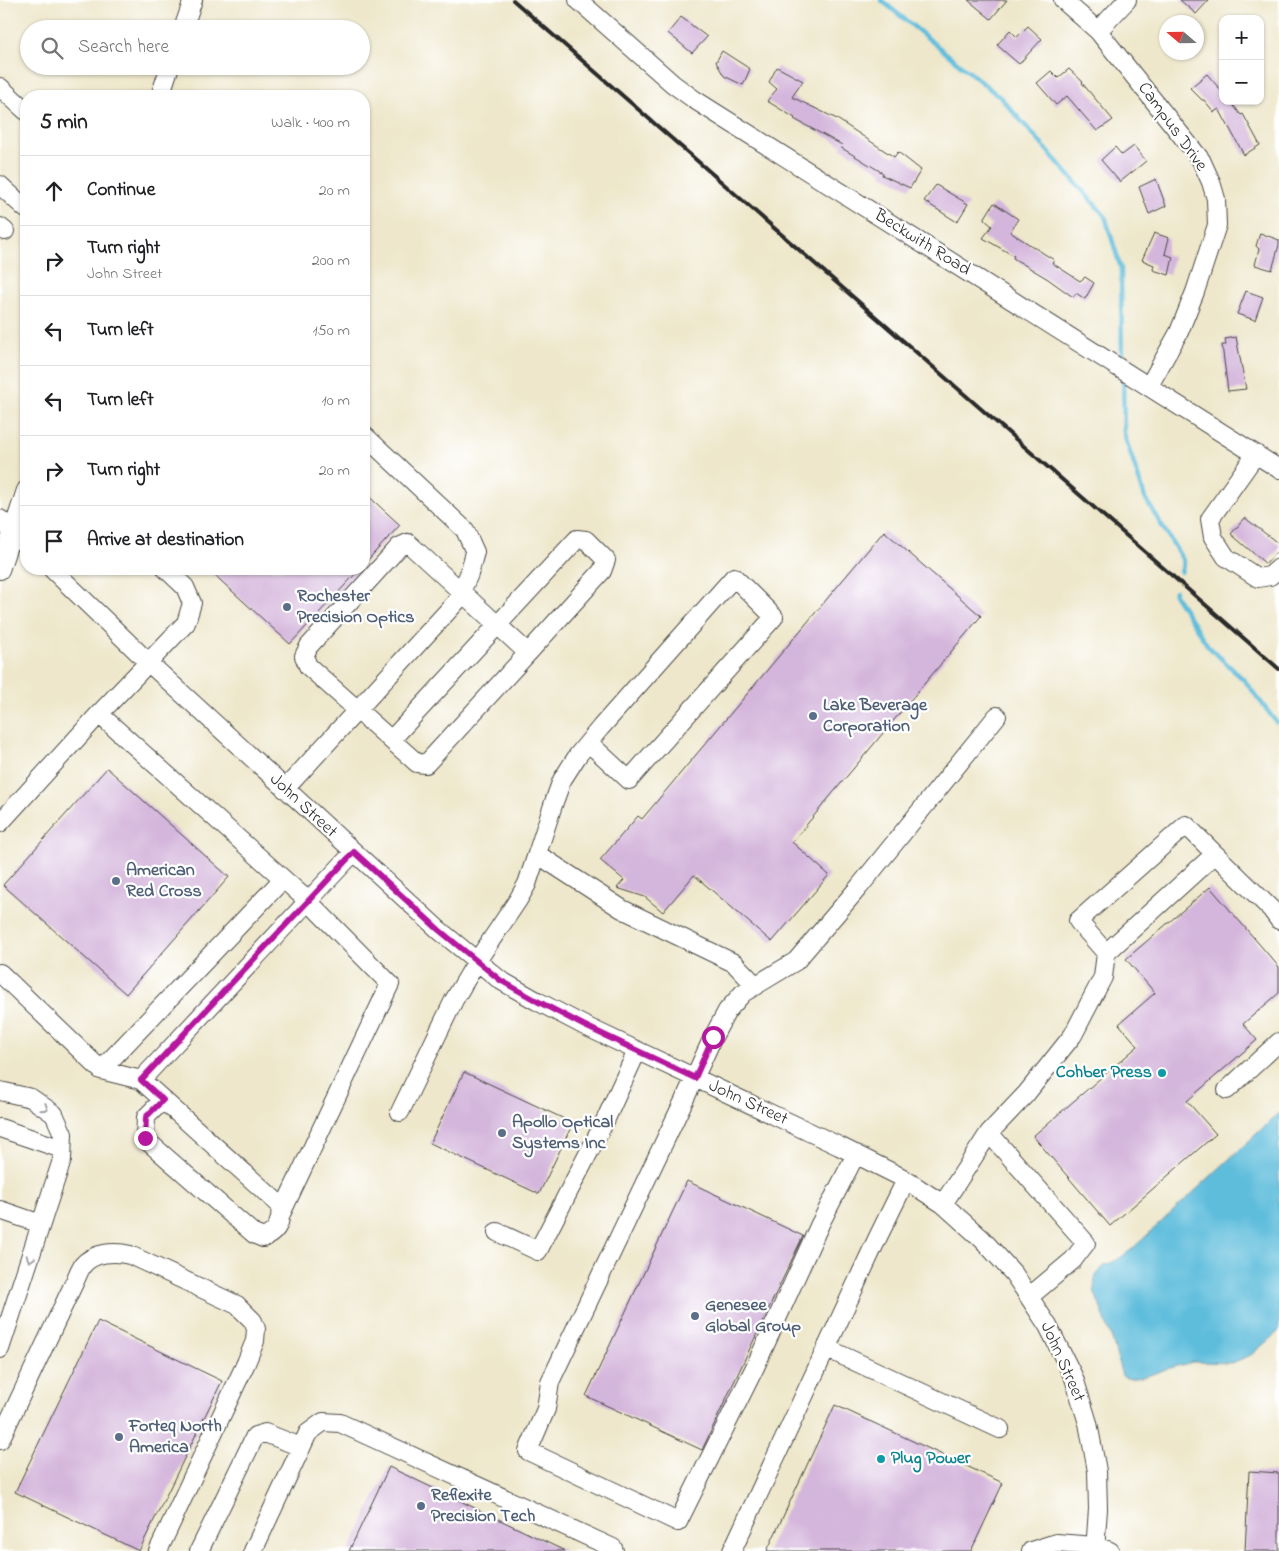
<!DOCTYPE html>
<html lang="en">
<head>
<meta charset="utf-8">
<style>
  :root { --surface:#fff; --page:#f2f2f2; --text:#202124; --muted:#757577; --line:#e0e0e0 }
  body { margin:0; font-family:"Indie Flower",sans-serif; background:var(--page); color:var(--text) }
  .controls { position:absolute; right:15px; top:15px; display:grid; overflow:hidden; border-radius:10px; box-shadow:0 1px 4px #0004 }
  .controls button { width:45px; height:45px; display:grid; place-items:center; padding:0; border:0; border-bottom:1px solid var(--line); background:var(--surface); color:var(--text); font:25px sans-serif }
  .compass { position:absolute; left:1159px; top:15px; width:45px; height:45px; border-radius:50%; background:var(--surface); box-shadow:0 1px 4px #0004; rotate:290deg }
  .stop { position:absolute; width:15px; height:15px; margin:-11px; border:4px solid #b5179e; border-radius:50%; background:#fff }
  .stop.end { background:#b5179e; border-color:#fff; box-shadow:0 1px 5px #0008 }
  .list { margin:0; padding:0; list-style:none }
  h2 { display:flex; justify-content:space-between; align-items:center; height:65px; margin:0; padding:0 20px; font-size:21px }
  h2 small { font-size:16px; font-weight:400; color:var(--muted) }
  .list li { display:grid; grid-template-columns:32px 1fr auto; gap:15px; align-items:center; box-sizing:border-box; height:70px; padding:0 20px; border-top:1px solid var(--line) }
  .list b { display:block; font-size:19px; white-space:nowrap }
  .list p { margin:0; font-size:16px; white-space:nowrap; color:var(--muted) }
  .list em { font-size:16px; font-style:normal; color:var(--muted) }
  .icon { flex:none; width:28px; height:28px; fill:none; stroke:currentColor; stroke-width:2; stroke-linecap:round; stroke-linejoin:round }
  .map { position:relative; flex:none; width:1279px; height:1551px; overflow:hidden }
  .search { position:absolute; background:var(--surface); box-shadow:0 1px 4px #0004; left:20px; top:20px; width:350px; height:55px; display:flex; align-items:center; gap:12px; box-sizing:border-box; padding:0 18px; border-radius:28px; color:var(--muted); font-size:19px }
  .panel { position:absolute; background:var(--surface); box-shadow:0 1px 4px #0004; left:20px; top:90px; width:350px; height:485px; border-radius:20px }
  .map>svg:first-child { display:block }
</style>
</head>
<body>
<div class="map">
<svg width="1279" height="1551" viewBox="0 0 1279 1551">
  <rect width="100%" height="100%" fill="#fff"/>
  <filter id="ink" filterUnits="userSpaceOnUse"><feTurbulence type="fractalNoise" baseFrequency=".02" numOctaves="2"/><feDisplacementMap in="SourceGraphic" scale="10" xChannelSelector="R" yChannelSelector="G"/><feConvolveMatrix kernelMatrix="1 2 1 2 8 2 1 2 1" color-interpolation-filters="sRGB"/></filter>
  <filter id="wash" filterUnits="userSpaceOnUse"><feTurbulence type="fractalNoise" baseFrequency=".0096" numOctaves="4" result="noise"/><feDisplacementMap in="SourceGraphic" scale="20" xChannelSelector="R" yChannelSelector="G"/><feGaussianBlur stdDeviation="1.12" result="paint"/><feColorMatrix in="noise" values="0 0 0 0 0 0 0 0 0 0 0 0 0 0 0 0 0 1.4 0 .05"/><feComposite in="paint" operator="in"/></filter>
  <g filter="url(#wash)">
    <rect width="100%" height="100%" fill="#eee7cb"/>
    <path fill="#5ebddc" stroke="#447484" d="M1279 1113V1331L1251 1355 1232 1363 1193 1362 1166 1369 1147 1376 1130 1379 1122 1376 1112 1339 1094 1290 1095 1277 1104 1266 1117 1260 1131 1250Z"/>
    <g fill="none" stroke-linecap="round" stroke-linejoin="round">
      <path stroke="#5ebddc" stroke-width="4.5" d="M881 0 1001 98 1105 216 1121 269 1122 365
        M1123 375 1124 434 1145 498 1184 562 1181 572
        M1175 591 1174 594 1208 646 1245 681 1276 722"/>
    </g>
    <g id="blocks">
      <path fill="#d4b6dc" d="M968 0H1007L991 19Z
        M1180 0H1209L1196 14Z
        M681 17 707 37 692 53 668 33Z
        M1028 26 1042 39 1019 64 997 45 1010 30 1017 37Z
        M722 51 750 69 743 85 724 76 716 62Z
        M777 67 803 81 792 97 837 119 894 157 898 152 921 170 910 188 882 175 883 173 840 147 842 145 794 119 795 118 767 101 777 89 769 82Z
        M1069 69 1083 82 1082 83 1113 120 1097 131 1067 96 1056 105 1037 83 1051 71 1058 78Z
        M1207 74 1223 93V101H1230L1241 115 1243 114 1260 145 1244 155 1219 109 1214 112 1204 100H1202L1190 88Z
        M1134 146 1146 161 1120 182 1101 160 1115 147 1122 155Z
        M1156 179 1166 206 1149 214 1139 187Z
        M936 185 968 204 957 222 924 201Z
        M994 203 1018 219 1010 232 1054 260 1052 263 1080 281 1085 277 1094 283 1085 299 1076 293 1073 297 1048 279 1013 258 1014 256 983 238 992 226 984 219Z
        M1154 233 1169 238 1165 254 1173 257 1169 275 1153 270 1154 265 1142 260Z
        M1260 233 1279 240V245L1272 270 1255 265 1259 249 1256 246Z
        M1246 291 1263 297 1255 320 1237 314Z
        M1236 337 1246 389 1228 391 1222 345H1226L1225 339Z
        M364 492 400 525 364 564Z
        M1245 518 1279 544V549L1266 564 1231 534Z
        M884 531 981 616 792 842 829 875 772 942 694 875 663 912 645 897 617 888 624 880 600 860 638 816 642 819Z
        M208 569H360L290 644Z
        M107 768 229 877 126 994 3 885Z
        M1210 887 1279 967V993L1243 1024 1257 1040 1187 1101 1216 1134 1110 1226 1033 1136 1138 1046 1119 1024 1155 993 1126 959Z
        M464 1072 573 1123 539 1194 430 1143Z
        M687 1181 803 1236 702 1450 586 1396Z
        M98 1321 222 1381 139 1551 15 1492Z
        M835 1405 1003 1483 971 1551H767Z
        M389 1467 565 1551H349Z
        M1249 1471 1279 1473V1551H1245Z"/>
    </g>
  </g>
  <g filter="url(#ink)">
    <use href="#blocks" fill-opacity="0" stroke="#484743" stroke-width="1"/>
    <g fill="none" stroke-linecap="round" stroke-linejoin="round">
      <g stroke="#484743" stroke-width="20">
        <path id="minor" d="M578 0 673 84 695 100 1279 469
          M1063 0 1098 31 1201 160 1211 182 1216 199 1217 225 1195 292 1179 332 1149 386
          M183 29 193 0
          M1098 31 1127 0
          M0 87 26 111
          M160 96 170 66
          M0 185 26 209
          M0 227 5 231
          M1256 454 1210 519 1213 537 1226 557 1258 578 1270 576 1279 568
          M0 519 26 545
          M408 543 528 653 426 764 417 763 308 666 304 656 309 646 399 547Z
          M52 569 149 663 363 860 439 930 500 980 537 1001 583 1025 839 1146 901 1177 943 1204 982 1239 1014 1274 1048 1326 1074 1378 1088 1423 1097 1471 1098 1509 1095 1551
          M0 570 26 490
          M99 714 308 901 390 984 281 1214
          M391 740 577 539 586 540 606 560 602 571 528 653
          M285 789 457 601 469 574 475 552 465 530 364 435
          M0 823 99 714 186 623 192 603 185 587 166 569
          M537 854 554 802 562 780 578 755 601 727 734 577 774 617 629 780 589 743
          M1106 953 1078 921 1186 825 1215 854
          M0 973 101 1070 141 1080 354 852
          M101 1070 283 879
          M141 1080 280 1205C282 1220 278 1232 263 1238L254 1234 145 1139 146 1117 163 1100
          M1227 1090 1279 1042
          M0 1091 31 1098 54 1114 63 1134 62 1160 0 1349
          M400 1112 454 1000 477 961 518 900 527 884 537 854 622 909 734 963 756 986
          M0 1128 62 1149
          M989 1133 1026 1094 1073 1035 1103 977 1106 953 1215 854 1271 909 1279 920
          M856 1154 820 1224 755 1367 678 1522 528 1451 546 1409 550 1382 688 1092 713 1037 727 1011 743 993 796 961 859 887 997 716
          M943 1204 989 1133 1086 1243 1073 1260 1029 1297
          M0 1210 41 1224
          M497 1232 538 1251 604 1123 637 1051
          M826 1348 1000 1429
          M0 1440 75 1281C77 1276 79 1271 82 1266 93 1252 115 1251 130 1255L237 1305 253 1321 256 1329 255 1341 246 1363 158 1551
          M199 1551 255 1436 265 1433 301 1447
          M253 1551 308 1433 323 1422 340 1423 613 1548 614 1551
          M732 1551 877 1239 906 1180
          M1031 1551 1056 1543 1095 1546 1110 1551"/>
      </g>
      <use href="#minor" stroke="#fff" stroke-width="18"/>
      <path stroke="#2b2b2b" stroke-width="4" d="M513 0 1279 669"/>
    </g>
    <defs><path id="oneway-chevron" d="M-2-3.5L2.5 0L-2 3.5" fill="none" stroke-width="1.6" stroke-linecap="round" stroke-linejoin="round" transform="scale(1.25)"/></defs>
    <g stroke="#a0a0a0">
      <use href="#oneway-chevron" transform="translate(45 1108) rotate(34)"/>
      <use href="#oneway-chevron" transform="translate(30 1259) rotate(108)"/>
    </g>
  </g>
  <g fill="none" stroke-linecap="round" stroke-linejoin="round" filter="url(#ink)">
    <path stroke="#b5179e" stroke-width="6" d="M145 1138 146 1117 163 1100 141 1080 354 852 439 930 500 980 537 1001 583 1025 695 1078 713 1037"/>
  </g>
  <g fill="#5c6f8a" stroke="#fff" stroke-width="2">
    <circle cx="287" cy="607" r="5"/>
    <circle cx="813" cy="716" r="5"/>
    <circle cx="116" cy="881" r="5"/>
    <circle cx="502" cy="1133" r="5"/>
    <circle cx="695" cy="1316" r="5"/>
    <circle cx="119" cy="1437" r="5"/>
    <circle cx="421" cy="1506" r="5"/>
  </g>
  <g fill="#0f9aa8" stroke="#fff" stroke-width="2">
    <circle cx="1162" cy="1073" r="5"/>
    <circle cx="881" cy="1459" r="5"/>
  </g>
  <g text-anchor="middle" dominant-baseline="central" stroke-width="4.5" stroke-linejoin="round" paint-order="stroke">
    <g font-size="18" fill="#2b2b2b" stroke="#fff">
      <text transform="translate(1172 127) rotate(54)">Campus Drive</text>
      <text transform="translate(922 243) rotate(32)">Beckwith Road</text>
      <text transform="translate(303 806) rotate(43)">John Street</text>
      <text transform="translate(748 1103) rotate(25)">John Street</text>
      <text transform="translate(1062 1362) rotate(66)">John Street</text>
    </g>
    <g font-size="18" font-weight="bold" fill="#4e5e75" stroke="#fff" text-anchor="start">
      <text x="297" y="597">Rochester<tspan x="297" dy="21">Precision Optics</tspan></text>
      <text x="823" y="706">Lake Beverage<tspan x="823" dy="21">Corporation</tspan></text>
      <text x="126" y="871">American<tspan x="126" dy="21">Red Cross</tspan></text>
      <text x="512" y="1123">Apollo Optical<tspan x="512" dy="21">Systems Inc</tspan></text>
      <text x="705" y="1306">Genesee<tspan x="705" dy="21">Global Group</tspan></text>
      <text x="129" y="1427">Forteq North<tspan x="129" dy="21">America</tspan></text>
      <text x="431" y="1496">Reflexite<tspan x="431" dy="21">Precision Tech</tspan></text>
    </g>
    <g font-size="18" font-weight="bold" fill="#0d838f" stroke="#fff" text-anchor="end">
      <text x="1152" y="1073">Cohber Press</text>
      <text x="891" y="1459" text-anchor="start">Plug Power</text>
    </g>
  </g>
</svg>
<div class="controls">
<button>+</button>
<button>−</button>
</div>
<svg class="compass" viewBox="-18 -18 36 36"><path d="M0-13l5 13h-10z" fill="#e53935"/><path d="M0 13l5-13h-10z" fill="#757577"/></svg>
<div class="stop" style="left:713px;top:1037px"></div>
<div class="stop end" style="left:145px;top:1138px"></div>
<div class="search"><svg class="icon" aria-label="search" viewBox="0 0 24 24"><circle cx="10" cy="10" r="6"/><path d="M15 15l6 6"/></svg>Search here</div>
<section class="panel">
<h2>5 min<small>Walk · 400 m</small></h2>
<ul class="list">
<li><svg class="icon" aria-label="ahead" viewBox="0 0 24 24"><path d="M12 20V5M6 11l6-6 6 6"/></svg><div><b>Continue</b></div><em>20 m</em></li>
<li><svg class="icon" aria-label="right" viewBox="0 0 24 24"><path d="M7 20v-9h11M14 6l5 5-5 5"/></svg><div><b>Turn right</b><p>John Street</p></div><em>200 m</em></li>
<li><svg class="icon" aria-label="left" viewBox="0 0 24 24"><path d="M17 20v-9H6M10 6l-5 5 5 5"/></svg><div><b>Turn left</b></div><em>150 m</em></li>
<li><svg class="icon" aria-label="left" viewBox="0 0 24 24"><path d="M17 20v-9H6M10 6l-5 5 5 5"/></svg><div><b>Turn left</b></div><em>10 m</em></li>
<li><svg class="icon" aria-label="right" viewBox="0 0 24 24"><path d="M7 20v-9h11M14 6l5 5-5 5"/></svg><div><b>Turn right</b></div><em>20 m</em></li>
<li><svg class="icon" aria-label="arrive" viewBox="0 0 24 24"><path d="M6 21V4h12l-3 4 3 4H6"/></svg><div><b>Arrive at destination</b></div></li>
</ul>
</section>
</div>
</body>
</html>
